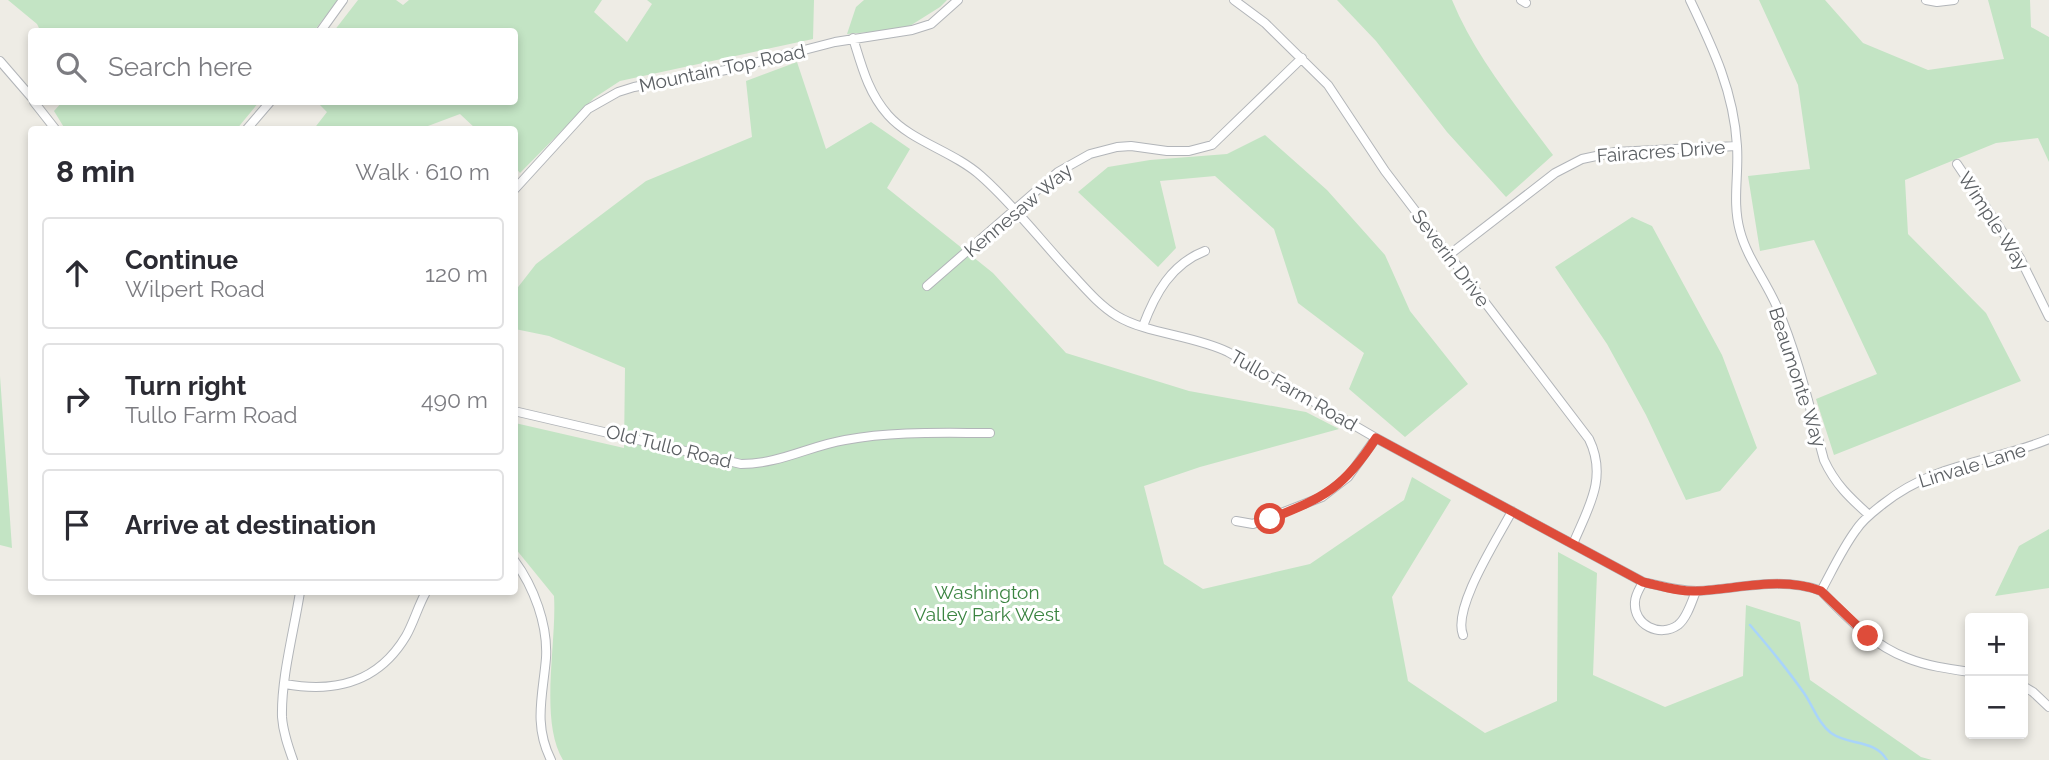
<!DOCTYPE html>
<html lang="en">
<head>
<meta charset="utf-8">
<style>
  :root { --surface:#fff; --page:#f7f7f7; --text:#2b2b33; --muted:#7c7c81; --line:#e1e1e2 }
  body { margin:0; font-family:Raleway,sans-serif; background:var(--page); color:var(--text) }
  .controls { position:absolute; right:21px; bottom:21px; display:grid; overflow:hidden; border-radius:7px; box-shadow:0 4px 10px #0003 }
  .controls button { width:63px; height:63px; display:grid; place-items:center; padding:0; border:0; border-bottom:2px solid var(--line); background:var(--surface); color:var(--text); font:35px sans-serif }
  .stop { position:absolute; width:21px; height:21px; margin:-16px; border:5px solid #de4c3a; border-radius:50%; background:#fff }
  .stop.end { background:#de4c3a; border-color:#fff; box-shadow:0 2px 7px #0008 }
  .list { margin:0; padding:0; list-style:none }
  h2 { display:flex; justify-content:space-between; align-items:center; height:91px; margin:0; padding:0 28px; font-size:30px }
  h2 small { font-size:23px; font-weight:400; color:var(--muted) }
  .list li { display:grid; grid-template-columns:46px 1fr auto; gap:21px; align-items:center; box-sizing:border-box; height:112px; margin:0 14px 14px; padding:0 14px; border:2px solid var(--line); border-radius:7px }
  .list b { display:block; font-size:26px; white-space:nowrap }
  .list p { margin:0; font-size:23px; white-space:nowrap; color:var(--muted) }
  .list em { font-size:23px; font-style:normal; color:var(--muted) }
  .icon { flex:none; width:38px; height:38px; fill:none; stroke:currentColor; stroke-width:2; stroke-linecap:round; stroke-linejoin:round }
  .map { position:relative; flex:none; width:2049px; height:760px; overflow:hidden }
  .search { position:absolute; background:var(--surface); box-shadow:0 4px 10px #0003; left:28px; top:28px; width:490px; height:77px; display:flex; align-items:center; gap:18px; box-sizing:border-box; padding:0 24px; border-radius:7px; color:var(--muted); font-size:26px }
  .panel { position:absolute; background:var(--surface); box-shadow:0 4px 10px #0003; left:28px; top:126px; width:490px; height:469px; border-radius:7px }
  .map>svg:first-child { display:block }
</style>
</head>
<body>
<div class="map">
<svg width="2049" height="760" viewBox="0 0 2049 760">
  <rect width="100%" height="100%" fill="#eeece5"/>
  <path fill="#c3e4c4" d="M8 0H338L314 31 41 32 37 24Z
    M358 0H396L403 5 409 0H602L594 12 627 42 652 4 647 0H814L813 39 620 81 594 98 520 173 515 167 514 130 476 129 460 114 420 129 313 130 327 112 317 102H514V32L334 31Z
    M864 0H947L940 7 905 29 847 34 856 7Z
    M1337 0H1452C1475 56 1517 107 1553 155L1506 197 1447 132 1376 41Z
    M1759 0H1825L1863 43 1928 70 2004 59 1988 0H2030L2031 27 2049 37V162L2038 138 1996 143 1905 180 1908 234 1986 313 2021 381 1834 455 1816 399 1877 374 1814 240 1760 251 1748 176 1810 169 1798 85Z
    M797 62 826 149 871 122 910 149 887 188 993 273 1066 353 1189 391 1306 412 1339 429 1200 467 1144 486 1164 564 1203 589 1310 564 1404 500 1412 477 1451 500 1392 597 1408 681 1485 733 1557 701 1558 552 1597 573 1593 675 1665 707 1743 676 1746 605 1800 622 1810 680 1921 757 1932 760H563C539 720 557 643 554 596L515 548V423L624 448 625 368 549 336 515 329V291L536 264 646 181 752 137 746 81Z
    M62 102H259L236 130 65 129 54 111Z
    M1265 135 1327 190 1385 255 1410 311 1468 384 1405 437 1349 389 1364 353 1298 303 1274 229 1215 176 1160 181 1176 248 1158 267 1078 192 1108 167 1150 160 1227 154Z
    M1632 217 1652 226 1722 355 1757 448 1720 491 1686 500 1646 415 1607 344 1555 267Z
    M0 376 12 548 0 545Z
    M2049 529V588L1995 596 2019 546Z"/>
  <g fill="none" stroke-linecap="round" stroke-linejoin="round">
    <path stroke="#a9d4fa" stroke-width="2.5" d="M1750 625C1769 647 1787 669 1804 693 1813 706 1818 723 1831 733 1849 746 1875 739 1887 760"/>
    <g stroke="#b2b5b9" stroke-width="10">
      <path id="minor" d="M1234 0 1265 23 1328 85 1385 171 1589 439C1608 478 1588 508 1573 544
        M1521 0 1526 3
        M1690 0C1713 48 1734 92 1737 146 1739 175 1732 202 1740 231 1747 258 1766 281 1777 307 1798 356 1810 409 1824 460 1835 484 1850 498 1869 515
        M1926 0 1937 2 1954 0
        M320 32 343 0
        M853 38C862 67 868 92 888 115 912 142 953 151 981 176 1013 204 1041 241 1071 273 1085 288 1099 305 1117 316 1147 334 1193 335 1228 352L1376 438 1643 582C1660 586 1679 591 1697 591 1738 589 1782 576 1821 591 1847 617 1872 645 1907 658 1927 666 1949 669 1970 672
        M0 61 32 98
        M34 102 56 130
        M246 130 270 102
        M1957 164 2020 258 2049 317
        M514 190 588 109 618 92 634 87 731 69 835 42 912 30 931 24 958 0
        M1449 255 1555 173 1582 159 1615 152 1737 146
        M927 286 1058 172 1090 154 1117 147 1131 146 1167 151H1189L1212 145 1302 58
        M1143 326C1155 294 1171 264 1205 251
        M514 411 741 464C780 464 809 446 845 440 893 431 942 433 990 433
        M1236 521 1253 524 1322 497 1348 477 1376 438
        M514 560C534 587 548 625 546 658 543 695 533 724 551 760
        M1643 582C1640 588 1635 595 1635 602 1633 625 1660 638 1678 625 1687 618 1692 601 1696 591
        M1821 591C1832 571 1842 549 1856 530 1863 519 1873 512 1883 504 1936 462 1991 463 2049 439
        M1463 635C1452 608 1498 538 1512 511
        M285 684C335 693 378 683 406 636 414 622 418 606 426 592
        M2023 686 2033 692 2049 707
        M293 760C288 746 283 732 282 717 281 678 294 631 300 592"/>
    </g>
    <use href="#minor" stroke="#fff" stroke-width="8"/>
  </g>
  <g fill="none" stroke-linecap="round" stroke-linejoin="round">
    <path stroke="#de4c3a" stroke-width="9" d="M1270 519C1325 497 1344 488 1376 438L1643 582C1661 586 1679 592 1697 591 1738 589 1782 576 1821 591L1868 636"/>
  </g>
  <g text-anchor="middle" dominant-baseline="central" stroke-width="6" stroke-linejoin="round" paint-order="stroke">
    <g font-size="19" fill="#5c6064" stroke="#fff">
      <text transform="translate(722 68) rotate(-12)">Mountain Top Road</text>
      <text transform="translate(1661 151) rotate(-4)">Fairacres Drive</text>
      <text transform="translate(1018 210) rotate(-40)">Kennesaw Way</text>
      <text transform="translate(1994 221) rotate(57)">Wimple Way</text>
      <text transform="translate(1451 258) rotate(53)">Severin Drive</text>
      <text transform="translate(1798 377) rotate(72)">Beaumonte Way</text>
      <text transform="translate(1294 390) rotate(30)">Tullo Farm Road</text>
      <text transform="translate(669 446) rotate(14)">Old Tullo Road</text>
      <text transform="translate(1972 465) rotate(-17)">Linvale Lane</text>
    </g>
    <g font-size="19" fill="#3b8441" stroke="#fff">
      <text x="987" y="592">Washington<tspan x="987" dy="22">Valley Park West</tspan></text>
    </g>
  </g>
</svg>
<div class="controls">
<button>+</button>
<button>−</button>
</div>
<div class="stop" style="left:1270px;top:519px"></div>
<div class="stop end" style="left:1868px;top:636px"></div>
<div class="search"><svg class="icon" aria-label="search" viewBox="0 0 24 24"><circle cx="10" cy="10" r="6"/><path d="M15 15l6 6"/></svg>Search here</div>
<section class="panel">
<h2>8 min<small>Walk · 610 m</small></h2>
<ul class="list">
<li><svg class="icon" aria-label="ahead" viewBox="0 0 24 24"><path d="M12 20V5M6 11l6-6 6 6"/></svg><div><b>Continue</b><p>Wilpert Road</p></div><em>120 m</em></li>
<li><svg class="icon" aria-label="right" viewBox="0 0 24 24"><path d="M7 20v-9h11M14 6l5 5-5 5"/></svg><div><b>Turn right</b><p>Tullo Farm Road</p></div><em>490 m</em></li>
<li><svg class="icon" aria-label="arrive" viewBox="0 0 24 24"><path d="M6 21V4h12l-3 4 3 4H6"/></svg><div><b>Arrive at destination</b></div></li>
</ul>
</section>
</div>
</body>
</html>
